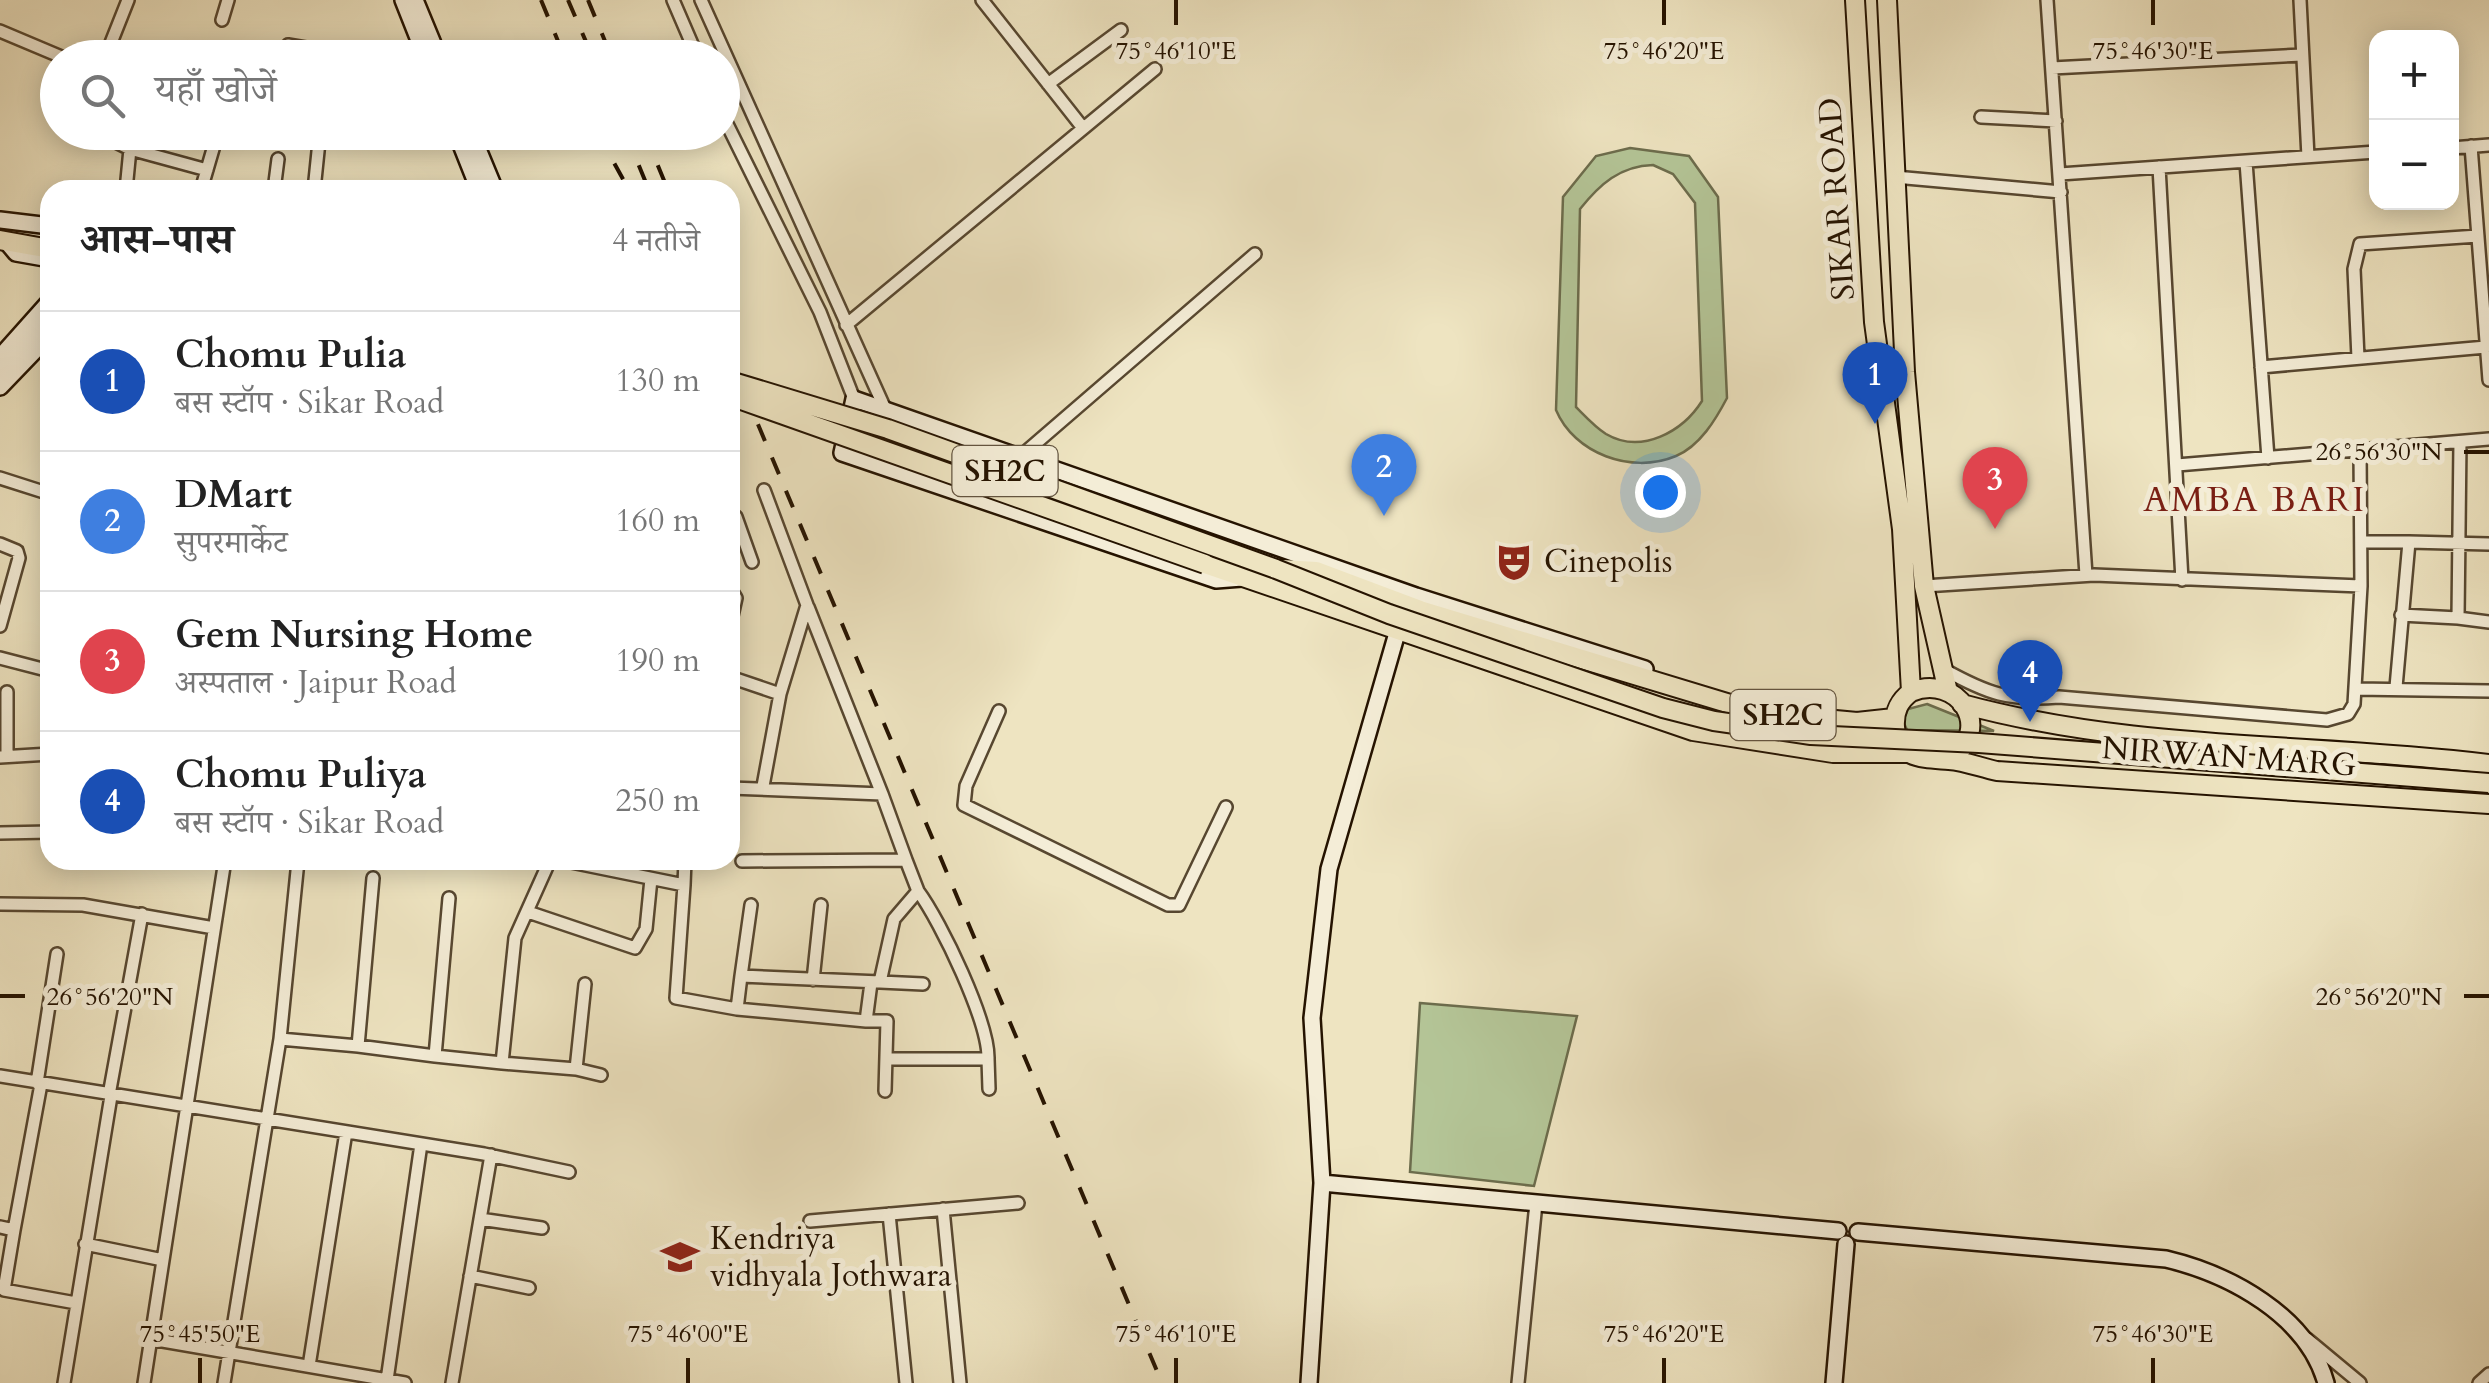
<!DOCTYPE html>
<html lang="hi">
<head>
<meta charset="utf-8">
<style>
  :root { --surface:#fff; --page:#f2f2f2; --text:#222; --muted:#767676; --line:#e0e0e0; --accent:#8f2418 }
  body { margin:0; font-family:Cardo,"Noto Serif Devanagari",serif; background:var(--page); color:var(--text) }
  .controls { position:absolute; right:30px; top:30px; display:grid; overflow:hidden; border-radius:20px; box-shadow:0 5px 25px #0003 }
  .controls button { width:90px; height:90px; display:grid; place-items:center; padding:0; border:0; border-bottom:2px solid var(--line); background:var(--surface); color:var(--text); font:50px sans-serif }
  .you { position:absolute; left:1660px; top:492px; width:35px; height:35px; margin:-25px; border:8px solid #fff; border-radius:50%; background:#1a73e8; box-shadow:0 0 0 15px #1a73e833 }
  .badge { display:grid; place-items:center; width:65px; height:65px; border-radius:50%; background:var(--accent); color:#fff; font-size:32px; font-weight:700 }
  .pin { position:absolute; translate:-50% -82px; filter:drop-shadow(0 2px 5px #0008) }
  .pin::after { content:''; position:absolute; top:52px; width:35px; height:30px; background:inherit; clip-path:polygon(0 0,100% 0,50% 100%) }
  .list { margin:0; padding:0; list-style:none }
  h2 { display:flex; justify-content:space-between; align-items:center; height:130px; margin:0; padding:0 40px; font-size:42px }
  h2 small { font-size:32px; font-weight:400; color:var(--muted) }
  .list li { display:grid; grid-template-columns:65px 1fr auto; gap:30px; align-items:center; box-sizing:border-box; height:140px; padding:0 40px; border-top:2px solid var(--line) }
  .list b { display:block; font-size:38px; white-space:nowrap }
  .list p { margin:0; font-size:32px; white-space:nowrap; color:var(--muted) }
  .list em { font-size:32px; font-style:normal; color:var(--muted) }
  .icon { flex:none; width:55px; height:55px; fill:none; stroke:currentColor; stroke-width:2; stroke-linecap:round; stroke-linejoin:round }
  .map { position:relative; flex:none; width:2489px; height:1383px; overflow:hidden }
  .search { position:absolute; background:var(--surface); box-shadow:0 5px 25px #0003; left:40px; top:40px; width:700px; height:110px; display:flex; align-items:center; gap:25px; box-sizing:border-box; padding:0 35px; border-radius:55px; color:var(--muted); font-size:38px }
  .panel { position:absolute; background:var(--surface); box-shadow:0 5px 25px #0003; left:40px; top:180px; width:700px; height:690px; border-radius:30px }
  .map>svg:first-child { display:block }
</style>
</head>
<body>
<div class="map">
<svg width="2489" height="1383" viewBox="0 0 2489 1383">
  <rect width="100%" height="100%" fill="#eee4c1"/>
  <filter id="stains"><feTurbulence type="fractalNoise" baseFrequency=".002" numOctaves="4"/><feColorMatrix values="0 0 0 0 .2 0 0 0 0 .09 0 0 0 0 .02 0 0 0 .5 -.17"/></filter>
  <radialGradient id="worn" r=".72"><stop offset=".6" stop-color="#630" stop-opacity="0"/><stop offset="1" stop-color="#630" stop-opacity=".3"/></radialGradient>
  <path fill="#b4c597" stroke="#6c6c4c" stroke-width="2.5" fill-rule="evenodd" d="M1630 148 1689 156 1718 197 1727 398C1716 419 1700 446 1676 456 1631 475 1574 453 1556 410L1563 197 1596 156ZM1653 165 1673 174 1695 203 1702 401C1683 431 1642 455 1606 434 1595 427 1585 416 1576 407L1580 209C1600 184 1620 166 1653 165Z
    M1927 704 1994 731 1907 730 1903 721 1908 709Z
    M1420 1003 1577 1016 1534 1186 1410 1172Z"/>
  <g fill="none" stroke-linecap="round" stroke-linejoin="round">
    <g stroke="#574730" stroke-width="16">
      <path id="street" d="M673 0 698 58
        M701 0 886 411
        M982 0 1083 128
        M2047 0 2086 575
        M2300 0 2308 157
        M222 20 228 0
        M0 31 64 58
        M288 45 365 58
        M105 58 128 0
        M2052 68 2302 55
        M1048 84 1121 30
        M722 114 820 312 854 399
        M1981 117 2056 121
        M96 132 130 149 126 190
        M2471 146 2489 380
        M2452 148 2489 145
        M130 149 207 170
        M2246 162 2268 458
        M2159 167 2182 580
        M2060 174 2376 152
        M1895 177 2061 192
        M201 190 218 132
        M274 190 278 159
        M314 190 320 132
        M846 325 1155 69
        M2358 358 2354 269 2360 244 2478 236
        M2261 367 2486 347
        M1021 456 1255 254
        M2177 465 2489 439
        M0 478 50 494
        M730 512 736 517 752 562
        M2362 542H2409
        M0 544 17 551 19 558 0 626
        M1924 586 2094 575 2361 586
        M730 588 736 598 730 625
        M808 607 882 794
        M2401 615 2458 618 2460 442
        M2458 618 2489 622
        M0 658 50 671
        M1943 669C1988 694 2008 701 2059 697L2327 720 2348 714 2354 704 2361 586 2360 450
        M730 677 780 694
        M2396 687 2409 542 2489 544
        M2356 689 2489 691
        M999 711 966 786 964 805 1168 905H1179L1226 807
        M7 756V692
        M0 757 50 754
        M763 786 780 694 807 605 764 490
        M730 788 882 794 906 860 742 861
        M0 833 50 832
        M550 860 515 938 502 1063 576 1069 585 984
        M561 860 684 885 685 860
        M373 878 358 1046 435 1056
        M684 885 676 998 737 1009 741 976
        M449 898 435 1056 502 1063
        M0 904 83 905 214 928
        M751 905 741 976 880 982 894 919 918 891 906 860
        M528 912 635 948 646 929 651 879
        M813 980 821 905
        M880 982 923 984
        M737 1009 866 1021 871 983
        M866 1021H887L885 1091
        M280 1039 358 1046
        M886 1059H988C989 1022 941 922 918 891
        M988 1059 989 1089
        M576 1069 601 1075
        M0 1076 484 1154 569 1172
        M37 1083 57 954
        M109 1095 142 914
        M943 1209 960 1383
        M889 1214 906 1383
        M480 1219 542 1228
        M810 1221 1018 1203
        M0 1227 14 1230 41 1084
        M14 1230 4 1290 76 1303
        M85 1244 163 1260
        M470 1276 529 1288
        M151 1339 405 1383
        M2307 1339 2360 1383
        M309 1366 346 1132
        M387 1380 421 1144
        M64 1383 111 1096
        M144 1383 225 860
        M224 1383 280 1039 298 861
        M452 1383 491 1155
        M1518 1383 1536 1203
        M2479 1383 2489 1374"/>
    </g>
    <g stroke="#251300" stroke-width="20">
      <path id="secondary" d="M403 0 426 58
        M415 0 439 58
        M456 132 479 190
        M471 132 495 190
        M0 220 50 226
        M6 241 16 253 50 259
        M0 357 50 301
        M0 374 50 316
        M0 387 50 335
        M1242 578 1216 580 842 453 854 399 1416 596 1645 669
        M1322 1183 1312 1018 1329 869 1397 633
        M1858 1232 2166 1259C2229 1274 2307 1315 2326 1383
        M1309 1383 1322 1183 1838 1231
        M1834 1383 1846 1244"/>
    </g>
    <g stroke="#251300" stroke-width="22">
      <path id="primary" d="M1855 0 1874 322 1902 529 1911 692
        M1887 0 1905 372 1924 586 1948 692
        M0 240 50 249
        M1205 564 1693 731 1833 753H1909
        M1282 569 1316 571 1420 610 1760 713 1857 722 1894 718
        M1962 704C2140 752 2310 742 2489 764
        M1949 760C1996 728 1957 673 1911 692 1899 701 1894 711 1895 727 1897 760 1925 758 1949 760 1965 761 1982 768 1997 771L2489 804"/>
    </g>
    <use href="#street" stroke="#f4edd7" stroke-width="11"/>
    <use href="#secondary" stroke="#f4edd7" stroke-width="15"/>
    <use href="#primary" stroke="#eee4c1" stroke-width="18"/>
    <path stroke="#251300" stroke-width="4" stroke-dasharray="18 18" stroke-linecap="butt" d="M541 0 565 58
      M568 0 593 58
      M588 0 612 58
      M597 132 629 190
      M625 132 649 190
      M644 132 668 190
      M730 358 1162 1383"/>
    <g stroke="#251300" stroke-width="22" stroke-linecap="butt">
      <path id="primary-bridge" d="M730 381 888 429 1276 569 1389 614 1663 708 1714 721 1811 735 1979 743 2489 783
        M730 396 1205 564"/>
    </g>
    <use href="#primary-bridge" stroke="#eee4c1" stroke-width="18"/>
  </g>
  <path fill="none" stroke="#251300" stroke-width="4" d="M1176 0V25M1664 0V25M2153 0V25M2464 452H2489M0 996H25M2464 996H2489M200 1358V1383M688 1358V1383M1176 1358V1383M1664 1358V1383M2153 1358V1383"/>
  <defs>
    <g id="theatre-bare" transform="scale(3)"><path d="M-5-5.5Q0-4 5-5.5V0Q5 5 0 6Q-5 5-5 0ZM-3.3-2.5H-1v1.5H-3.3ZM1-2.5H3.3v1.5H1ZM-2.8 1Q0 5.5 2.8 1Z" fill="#8f2418" stroke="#f4edd7" stroke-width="2.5" paint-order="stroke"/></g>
    <g id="school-bare" transform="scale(3)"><path d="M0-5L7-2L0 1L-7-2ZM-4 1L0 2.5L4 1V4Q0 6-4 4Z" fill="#8f2418" stroke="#f4edd7" stroke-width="2.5" paint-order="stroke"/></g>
  </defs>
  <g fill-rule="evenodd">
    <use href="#theatre-bare" x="1514" y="562"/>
    <use href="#school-bare" x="680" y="1257"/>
  </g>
  <g text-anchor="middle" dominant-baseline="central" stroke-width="10" stroke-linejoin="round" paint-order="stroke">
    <g fill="#f4edd7" stroke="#635440" stroke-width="2.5">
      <rect x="952.5" y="446" width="105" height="50" rx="8"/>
      <rect x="1730.5" y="690" width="105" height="50" rx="8"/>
    </g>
    <g font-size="30" font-weight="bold" fill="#251300">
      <text x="1005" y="471">SH2C</text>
      <text x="1783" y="715">SH2C</text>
    </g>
    <g font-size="32" fill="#251300" stroke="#f4edd7">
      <text transform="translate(1837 199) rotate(-94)">SIKAR ROAD</text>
      <text transform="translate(2229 757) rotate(4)">NIRWAN MARG</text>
    </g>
    <g font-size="32" fill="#251300" stroke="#f4edd7" text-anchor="start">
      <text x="1544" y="562">Cinepolis</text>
      <text x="710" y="1239">Kendriya<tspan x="710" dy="37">vidhyala Jothwara</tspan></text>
    </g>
    <g font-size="35" letter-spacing="2.5" fill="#7a1f14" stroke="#f4edd7">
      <text x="2255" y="500">AMBA BARI</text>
    </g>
  </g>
  <g font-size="25" text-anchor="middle" fill="#251300" stroke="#f4edd7" stroke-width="10" stroke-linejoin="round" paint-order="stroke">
    <text x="1176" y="59">75°46'10"E</text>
    <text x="1664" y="59">75°46'20"E</text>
    <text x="2153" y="59">75°46'30"E</text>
    <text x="2379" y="460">26°56'30"N</text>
    <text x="110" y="1005">26°56'20"N</text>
    <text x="2379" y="1005">26°56'20"N</text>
    <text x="200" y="1342">75°45'50"E</text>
    <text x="688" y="1342">75°46'00"E</text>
    <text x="1176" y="1342">75°46'10"E</text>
    <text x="1664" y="1342">75°46'20"E</text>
    <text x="2153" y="1342">75°46'30"E</text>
  </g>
  <rect width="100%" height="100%" filter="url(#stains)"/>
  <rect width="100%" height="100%" fill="url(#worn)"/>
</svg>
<div class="controls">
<button>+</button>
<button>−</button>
</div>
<div class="you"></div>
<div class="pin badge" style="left:1875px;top:424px;background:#1a4fb4">1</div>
<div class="pin badge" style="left:1384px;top:516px;background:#3f7fe0">2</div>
<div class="pin badge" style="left:1995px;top:529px;background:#e0444e">3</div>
<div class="pin badge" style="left:2030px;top:722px;background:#1a4fb4">4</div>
<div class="search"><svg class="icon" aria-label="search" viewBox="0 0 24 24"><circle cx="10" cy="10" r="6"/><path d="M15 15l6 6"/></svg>यहाँ खोजें</div>
<section class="panel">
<h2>आस-पास<small>4 नतीजे</small></h2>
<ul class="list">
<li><span class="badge" style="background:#1a4fb4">1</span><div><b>Chomu Pulia</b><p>बस स्टॉप · Sikar Road</p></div><em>130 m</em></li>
<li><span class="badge" style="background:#3f7fe0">2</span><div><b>DMart</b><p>सुपरमार्केट</p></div><em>160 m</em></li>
<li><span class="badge" style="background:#e0444e">3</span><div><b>Gem Nursing Home</b><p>अस्पताल · Jaipur Road</p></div><em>190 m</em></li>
<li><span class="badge" style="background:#1a4fb4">4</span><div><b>Chomu Puliya</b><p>बस स्टॉप · Sikar Road</p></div><em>250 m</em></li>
</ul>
</section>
</div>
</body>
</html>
